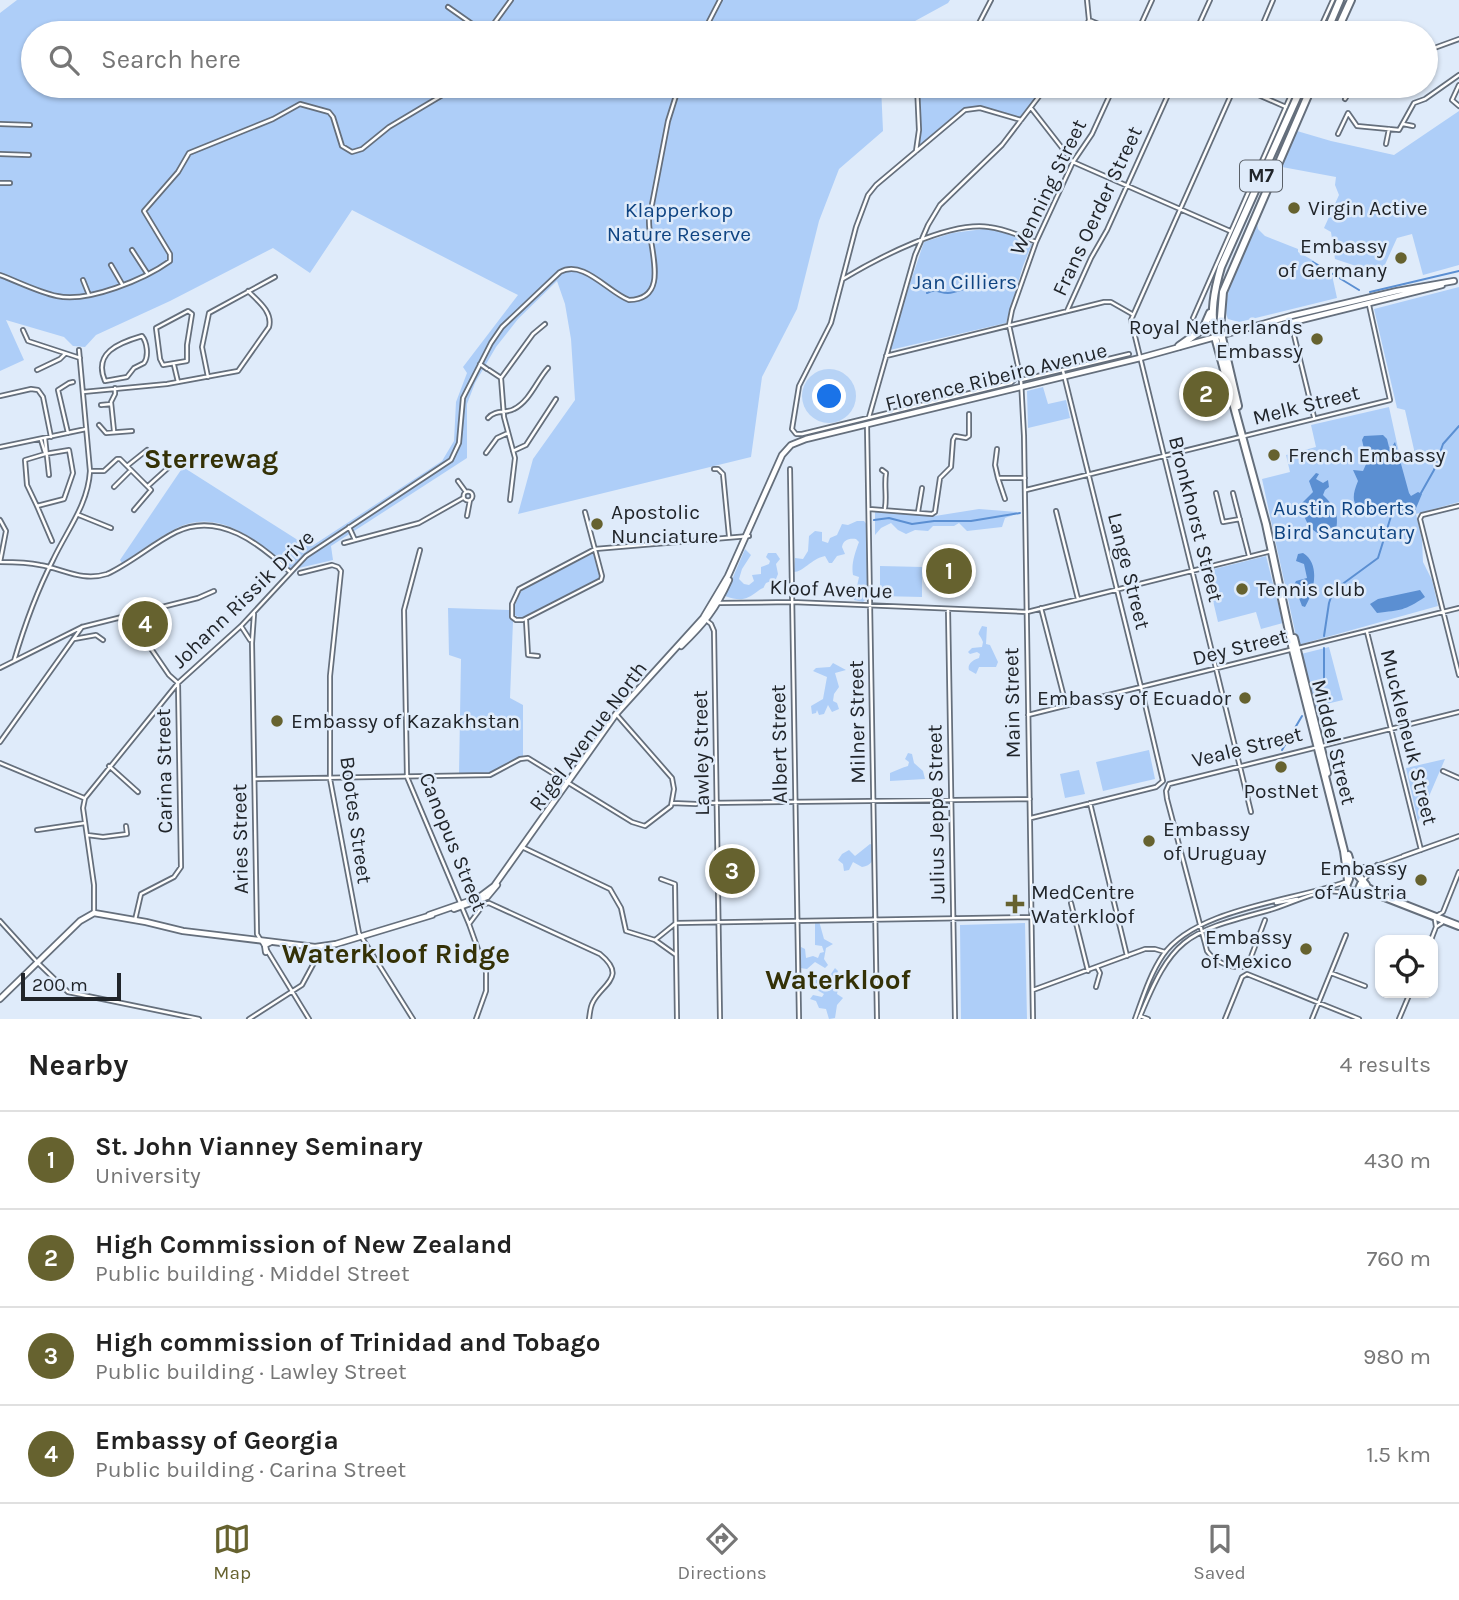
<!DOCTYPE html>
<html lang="en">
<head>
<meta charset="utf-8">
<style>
  :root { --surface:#fff; --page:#f2f2f2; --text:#222; --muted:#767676; --line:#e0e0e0; --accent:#66622f }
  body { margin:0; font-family:Karla,sans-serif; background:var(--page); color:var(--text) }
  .controls { position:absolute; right:21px; bottom:21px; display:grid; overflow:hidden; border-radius:14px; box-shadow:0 2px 5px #0004 }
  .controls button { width:63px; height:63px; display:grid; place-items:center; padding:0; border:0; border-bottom:2px solid var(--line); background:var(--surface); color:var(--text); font:35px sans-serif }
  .scale { position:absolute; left:21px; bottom:18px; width:100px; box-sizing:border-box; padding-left:7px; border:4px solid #21252a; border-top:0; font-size:19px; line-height:24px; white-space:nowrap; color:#21252a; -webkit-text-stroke:5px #dfebfa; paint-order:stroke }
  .you { position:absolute; left:830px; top:397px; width:24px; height:24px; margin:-18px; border:5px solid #fff; border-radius:50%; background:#1a73e8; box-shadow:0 0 0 10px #1a73e833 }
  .badge { display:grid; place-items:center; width:46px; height:46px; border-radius:50%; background:var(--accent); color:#fff; font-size:23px; font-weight:700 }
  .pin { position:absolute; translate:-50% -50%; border:4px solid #fff; box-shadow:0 2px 7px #0006 }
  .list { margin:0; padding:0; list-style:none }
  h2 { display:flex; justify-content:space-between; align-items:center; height:91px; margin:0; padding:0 28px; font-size:30px }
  h2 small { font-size:23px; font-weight:400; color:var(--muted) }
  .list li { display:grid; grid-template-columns:46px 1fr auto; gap:21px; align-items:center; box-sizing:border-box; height:98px; padding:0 28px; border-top:2px solid var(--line) }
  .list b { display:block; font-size:26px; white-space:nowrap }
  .list p { margin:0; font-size:23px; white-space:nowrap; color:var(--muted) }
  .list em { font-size:23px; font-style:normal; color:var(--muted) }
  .icon { flex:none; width:38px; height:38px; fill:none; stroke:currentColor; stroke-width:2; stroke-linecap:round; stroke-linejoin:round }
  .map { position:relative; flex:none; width:1459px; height:1019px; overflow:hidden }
  .search { position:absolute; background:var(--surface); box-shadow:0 2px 5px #0004; left:21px; right:21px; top:21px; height:77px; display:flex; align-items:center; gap:18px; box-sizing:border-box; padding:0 24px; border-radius:38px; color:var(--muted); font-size:26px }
  .sheet { height:483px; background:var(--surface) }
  nav { display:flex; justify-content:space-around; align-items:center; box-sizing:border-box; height:98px; border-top:2px solid var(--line); background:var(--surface); font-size:19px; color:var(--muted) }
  nav a { display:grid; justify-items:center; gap:4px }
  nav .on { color:var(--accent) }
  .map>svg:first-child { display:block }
</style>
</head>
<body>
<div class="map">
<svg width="1459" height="1019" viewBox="0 0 1459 1019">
  <rect width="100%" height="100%" fill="#dfebfa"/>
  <path fill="#aecef8" d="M17 0H950L948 3 893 33H33V86H881L883 131 839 169 819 221 797 309 762 377 751 457 518 514 533 459 575 400 571 339 565 304 557 281 518 319 496 347 475 383 467 404V458L331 546 333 560 282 572 288 566C257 541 219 507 177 528 158 537 140 552 122 563L120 560 183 467 304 544 306 542 312 546 442 461 454 441 456 402 467 373 463 367 518 295 352 210 310 273 273 248 170 301 96 335 85 347 73 346 64 337 6 320 24 360 0 371V13Z
    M918 86H1048L1021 120 975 106 943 125 919 146Z
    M1459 111V265L1423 275 1412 234 1397 238 1383 269 1359 267 1335 259 1331 232 1324 228 1339 195 1335 185 1336 177 1282 167 1297 131 1331 141 1394 155Z
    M1257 222 1258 229 1265 236 1298 249V252L1314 261 1313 263 1332 275 1337 298 1239 322 1228 319C1219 300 1246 240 1257 222Z
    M984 229 1003 232 1032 244 1023 266 1006 323 890 350 906 295 924 242 952 233Z
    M1459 287V502L1416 514 1422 540 1423 562 1432 580 1438 606 1298 645 1262 479 1290 472 1286 455 1316 447 1311 425 1389 407 1400 457 1415 454 1405 410 1397 408 1374 309Z
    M1043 387 1048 404 1066 400 1070 418 1028 428 1027 391Z
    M979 509 1017 512 1016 514 1005 518 1002 527 967 531 959 523 954 526H933L928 531 915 530 906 534 898 530 891 523 881 528 875 535V511L935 516Z
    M857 521H864L868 526 869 596 863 602 854 600 859 577 853 575C851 564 855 553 859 542L856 539C849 538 843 540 842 547L845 554 837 556 832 563H829L825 556C811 559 803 572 794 572L795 558 803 559 808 551 809 536 815 531 822 532V541L828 543 830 538 837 535 842 524 848 525Z
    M745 549 751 555 742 569 739 579 744 584 749 585 754 581 752 575 761 574V567L769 564 770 561 766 557 768 553H776L780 559 776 564 778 574 776 579 766 583C761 592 766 585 758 591 745 601 740 601 725 596Z
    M594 553 600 576 598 580 521 618 514 615 513 610 521 590Z
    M1266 556 1283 623 1261 629 1256 612 1218 622 1206 571Z
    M880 566 922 567V597L880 596Z
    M448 608 509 610 513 621 510 698 523 705V756L494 773 459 774 461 659 449 655Z
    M982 626 987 627 986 644 990 645 998 662 996 667H979L976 674 969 670C967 664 973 660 979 658L980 654 977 652 970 654 968 652 972 648 982 647 983 642C979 631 976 638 982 626Z
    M1329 647 1343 700 1314 707 1301 654Z
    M833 663 846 670 835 673 839 687 834 694 833 701 837 703 839 709 832 712 828 705 824 714 819 715 817 710 816 713 812 714 811 706 823 699 827 677 813 671 816 668 830 667Z
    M1149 750 1155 779 1103 791 1096 762Z
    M908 753 912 754 914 763 923 771 925 779 890 781V773C897 770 901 768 908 766L909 762 905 759Z
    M1445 759 1418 822 1406 768Z
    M1079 770 1085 794 1065 798 1060 774Z
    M870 844 873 845C874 856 875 865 862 867L853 862 849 870 844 871 843 864 838 860 842 854 849 850 855 856Z
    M819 921 824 939 833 944 826 948 824 959 828 965 825 968 815 962 807 969 800 968 795 961 801 957V947L805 949 806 958 813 956 818 958 820 953 824 952 822 946 815 945V923Z
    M1025 923 1027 1019H961L960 925Z
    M835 968 838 971 836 977 840 981 837 994 843 998 837 1005 835 1018 829 1019 826 1009 819 1008 816 1001 810 999 813 995 822 997 824 994 817 990 818 987 813 979 831 974Z"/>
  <path fill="#5b8fd2" d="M1383 435 1387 439 1389 447 1391 448 1395 442 1409 493 1411 496 1418 492 1422 494 1414 513 1403 515 1391 503 1389 504 1393 512 1382 516 1381 513 1385 510 1383 505 1376 514C1354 508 1349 503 1358 481L1353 470 1363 471 1367 462 1362 440 1364 436Z
    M1316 473 1319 474 1316 479 1323 483 1328 480 1329 487 1325 490 1323 495C1335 507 1339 513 1336 530 1316 543 1304 523 1301 504L1313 492 1309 481Z
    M1303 553C1321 564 1314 592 1305 607L1302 606 1294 585 1296 581 1307 578 1304 564 1296 561 1298 554Z
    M1420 590 1425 597C1404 611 1401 610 1377 613L1370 604 1378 599Z"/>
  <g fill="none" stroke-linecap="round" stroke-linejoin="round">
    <path stroke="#5b8fd2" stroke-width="2" d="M1313 262 1359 290
      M1370 292 1459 271
      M927 293C937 288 939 293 948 293 958 293 966 286 976 287
      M1421 493 1434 470 1443 444 1459 426
      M874 520 889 518 912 524 934 521H971L1020 513
      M1324 636 1329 603 1333 591 1378 558 1392 513
      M1324 648V680
      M1282 750 1302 716"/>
    <g stroke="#656f7c" stroke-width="6">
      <path id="street" d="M448 7 485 33
        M1089 20 1120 33
        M487 33 511 0
        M703 33 720 0
        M971 33 977 27 991 0
        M1083 33 1089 20 1087 0
        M1137 33 1152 0
        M1195 33 1210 0
        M1259 33 1273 0
        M1318 33 1333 0
        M1426 51 1459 39
        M1459 85 1452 100 1459 106
        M1235 86 1131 320 1251 812
        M1238 86 1286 107
        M1345 99 1353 86
        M1031 108 1073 162 1230 231
        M0 124 30 125
        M1403 124 1413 126
        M1338 134 1348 113 1357 126 1399 130 1414 103 1425 99 1459 75
        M1386 144 1389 129
        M916 151 919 130 917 86
        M0 154 29 155
        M0 183H10
        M132 250 147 273
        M111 265 122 284
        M0 275C19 282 38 292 57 296 88 303 145 279 170 261V254L144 211 178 172 189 153 273 119 300 104 329 112 333 117 342 146 352 152 362 149 389 127 441 96 450 86
        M843 279C878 258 948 221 989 227 1006 229 1021 236 1036 242
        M83 280 89 295
        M188 311 192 314 187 345V361L163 365 160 359 156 328Z
        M1067 311 1091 258 1107 230 1172 86
        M1193 318 1295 86
        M1289 323 1293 331 1314 417
        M23 330 28 341 80 358
        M142 336C147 342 149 356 144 363L134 368 127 377 105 381C93 353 118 343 142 336Z
        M886 356 1104 302H1111L1132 314
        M480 364 487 369
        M174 365 178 382
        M37 370 60 359 65 354
        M489 370 501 378
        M1017 370 1016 378 1011 383 802 434H796L792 429 799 386 831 323 856 227 868 195 876 185 965 110 980 108 1021 120
        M208 377 202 347 209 313 275 277
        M501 378 504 417 515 458 510 500
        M501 378 533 334 545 324
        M1021 380 1129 354
        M83 392 167 384 238 371 269 327C273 312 258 301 248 291
        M0 396 31 389 38 390 43 397 51 437
        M101 405 111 404
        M869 417 915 255 928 225 940 205 1002 145 1047 86
        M488 418C496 409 505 414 514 409 530 401 537 380 548 368
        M99 425 106 433 132 431
        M867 425 877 1019
        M114 431 111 402 115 394V388
        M68 433 58 390 69 383 73 382
        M45 438 49 475
        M41 440 45 453
        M0 447 86 429
        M997 449 995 465 998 478
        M513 451 526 445 556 399
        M486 453 497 438 508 433
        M127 466 147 450
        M714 469H718L723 474 729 536
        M790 469 799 1019
        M882 470 886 473C884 486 887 496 885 508
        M90 471H104L117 459H120L151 490 134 510
        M458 481 466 492
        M148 486 169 467
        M114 487 131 470
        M1026 490 1390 400 1369 305
        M463.5 496a4.5 4.5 0 1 1 9 0a4.5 4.5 0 1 1-9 0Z
        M1216 493 1223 522 1240 519
        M1233 493 1249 556
        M1005 499 998 478H1025
        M37 506 27 485 25 460 45 454 69 450 73 473 64 499 37 506 52 541
        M1459 506 1422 515 1420 519 1459 675
        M869 509 932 514 935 512 940 478 951 467 953 440 955 436 966 438 969 436V414
        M1056 511 1078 599
        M585 512 602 576 601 580 523 620H516L512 617V604L519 589 595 549 749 536
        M918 512 922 488
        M79 515 111 528
        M467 516 470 500
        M0 520 6 531 0 562C13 562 27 562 40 565 64 569 82 582 107 574 131 563 152 544 176 532 219 511 260 544 290 572
        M349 527 355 540 419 523 463 498
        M344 543 355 540
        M420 550 404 610 407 777 469 924 486 972V991L476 1019
        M300 573 332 565 338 567 341 571 330 676V779L359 933 413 1019
        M719 603 792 602 1027 612 1272 551
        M1041 608 1066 705
        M948 609 955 1019
        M254 614 252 643 257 934 309 1019
        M128 615 169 675 178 683 181 867 174 877 141 894 135 920
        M526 620 528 655 538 656
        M706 620 711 624 714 631 720 1019
        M241 626 250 640
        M1367 632 1421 850
        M74 639 96 635 103 640
        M14 661C24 627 37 591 53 560 67 530 88 505 90 471L79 350
        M0 668 82 627 198 598 214 591
        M1028 715 1459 608
        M0 742 82 627
        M0 763 84 798
        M109 766 138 792
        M1443 771 1459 778
        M256 779 490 775 520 759 528 758 632 822 645 826 671 806 674 789 672 778 616 714
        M672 803 696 804
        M707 803 1030 799
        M1090 803 1127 956
        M1031 818 1156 787 1163 781 1141 687 1063 371
        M37 830 85 823
        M87 835 103 837 127 834 126 826
        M522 847 610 889 621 908 626 931 655 940 676 923 1031 917
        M1403 856 1459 836
        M1365 870 1454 838
        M661 879 675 884 677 1019
        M1363 881 1377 865
        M1071 903 1088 971
        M1276 903 1297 899
        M94 913V885L83 808 85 798 178 683 241 626 306 556 451 460 459 443 463 398 491 343 502 327 560 272C583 259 608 292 629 300 672 299 648 247 649 220L668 121 679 86
        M1438 915 1443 912 1459 872
        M1265 920 1251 957 1242 967C1229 968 1214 961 1207 951L1167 799 1166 791 1169 784 1459 712
        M0 921 38 963 68 992 199 1019
        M469 924 484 904 489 903 600 954C628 977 602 984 593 1002 590 1007 590 1013 589 1019
        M1436 927 1442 923
        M655 940 676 955
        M1431 940 1436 927 1435 920
        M1331 973 1365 986
        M1096 987 1100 973 1097 967
        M1033 990 1145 949H1155L1165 952
        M1140 1016 1148 1019
        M249 1019 302 985 322 948
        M1033 1019 1024 436 1021 380 1009 325 1012 310 1036 242 1073 162 1092 134 1114 86
        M1135 1019C1143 997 1150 974 1163 955 1196 908 1294 901 1345 882
        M1139 1019C1172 938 1184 933 1266 911 1286 906 1303 896 1323 892 1332 890 1341 893 1350 892
        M1225 1019 1242 977 1247 974 1359 1019
        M1312 1019 1346 935
        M1399 1019 1410 993"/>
    </g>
    <g stroke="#656f7c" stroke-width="8">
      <path id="secondary" d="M1249 328 1258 329 1289 323 1442 285
        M681 646C704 624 716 609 729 580
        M454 909 487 897 497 885
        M429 915 478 898 494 886 616 714 703 618 728 576 782 455 791 445 806 439 1140 358 1291 316 1397 291 1454 281
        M266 952 265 945 271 942
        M0 999 80 921 94 913 146 922 183 931 315 947 336 944 432 915"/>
    </g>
    <g stroke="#656f7c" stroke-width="10">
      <path id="primary" d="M1326 33 1340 0
        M1336 33 1351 0
        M1302 86 1221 267C1214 291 1210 313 1215 337L1266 524 1293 650 1344 851 1348 880
        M1179 346 1203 329 1210 313
        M1238 406 1220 329 1223 292 1312 86
        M1294 638 1327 773
        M1348 855 1352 868 1366 885
        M1353 869H1365
        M1349 879 1346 886 1350 892 1358 891 1361 884
        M1363 885 1382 896 1459 926"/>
    </g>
    <use href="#street" stroke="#fff" stroke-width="2.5"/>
    <use href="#secondary" stroke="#fff" stroke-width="4.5"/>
    <use href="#primary" stroke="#fff" stroke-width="6"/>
  </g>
  <g fill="#66622f" stroke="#dfebfa" stroke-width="2.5">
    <circle cx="1294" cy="208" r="7"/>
    <circle cx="1401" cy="258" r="7"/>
    <circle cx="1317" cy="339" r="7"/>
    <circle cx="1274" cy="455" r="7"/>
    <circle cx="597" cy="524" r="7"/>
    <circle cx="1242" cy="589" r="7"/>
    <circle cx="1245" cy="698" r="7"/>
    <circle cx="277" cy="721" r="7"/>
    <circle cx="1281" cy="767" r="7"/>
    <circle cx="1149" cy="841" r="7"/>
    <circle cx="1421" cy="880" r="7"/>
    <path d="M1011.5 893.5h7v7h7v7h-7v7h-7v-7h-7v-7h7z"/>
    <circle cx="1306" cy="949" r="7"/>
  </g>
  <g text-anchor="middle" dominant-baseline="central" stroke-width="5" stroke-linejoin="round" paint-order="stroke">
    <rect fill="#dfebfa" stroke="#5a6068" stroke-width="2" x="1240" y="160.5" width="42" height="31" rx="5"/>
    <g font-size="19" font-weight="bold" fill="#21252a">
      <text x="1261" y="176">M7</text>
    </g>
    <g font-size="21" fill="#21252a" stroke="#dfebfa">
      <text transform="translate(1048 187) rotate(-64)">Wenning Street</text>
      <text transform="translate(1097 211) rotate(-65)">Frans Oerder Street</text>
      <text transform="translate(996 377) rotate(-14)">Florence Ribeiro Avenue</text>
      <text transform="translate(1306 405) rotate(-14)">Melk Street</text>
      <text transform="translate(1196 519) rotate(76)">Bronkhorst Street</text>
      <text transform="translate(1129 571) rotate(76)">Lange Street</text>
      <text transform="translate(831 589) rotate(2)">Kloof Avenue</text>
      <text transform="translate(243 599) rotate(-44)">Johann Rissik Drive</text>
      <text transform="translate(1240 647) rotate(-14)">Dey Street</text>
      <text transform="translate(1012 703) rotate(-91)">Main Street</text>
      <text transform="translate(857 722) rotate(-91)">Milner Street</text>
      <text transform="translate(588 736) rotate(-53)">Rigel Avenue North</text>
      <text transform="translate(1409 737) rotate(76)">Muckleneuk Street</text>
      <text transform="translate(1334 742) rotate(76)">Middel Street</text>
      <text transform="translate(779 744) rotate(-91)">Albert Street</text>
      <text transform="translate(1247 747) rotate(-14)">Veale Street</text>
      <text transform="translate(701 753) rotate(-91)">Lawley Street</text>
      <text transform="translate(164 771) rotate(-91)">Carina Street</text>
      <text transform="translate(936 814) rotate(-91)">Julius Jeppe Street</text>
      <text transform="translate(356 820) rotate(82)">Bootes Street</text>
      <text transform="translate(240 839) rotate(-91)">Aries Street</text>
      <text transform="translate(453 842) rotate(68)">Canopus Street</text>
    </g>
    <g font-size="21" fill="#21252a" stroke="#dfebfa" text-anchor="start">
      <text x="1308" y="208">Virgin Active</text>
      <text x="1387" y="246" text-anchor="end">Embassy<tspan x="1387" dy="24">of Germany</tspan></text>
      <text x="1303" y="327" text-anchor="end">Royal Netherlands<tspan x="1303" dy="24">Embassy</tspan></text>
      <text x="1288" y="455">French Embassy</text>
      <text x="611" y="512">Apostolic<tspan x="611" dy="24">Nunciature</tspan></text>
      <text x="1256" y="589">Tennis club</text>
      <text x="1231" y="698" text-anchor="end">Embassy of Ecuador</text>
      <text x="291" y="721">Embassy of Kazakhstan</text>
      <text x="1281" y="791" text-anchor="middle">PostNet</text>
      <text x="1163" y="829">Embassy<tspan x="1163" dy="24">of Uruguay</tspan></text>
      <text x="1407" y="868" text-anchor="end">Embassy<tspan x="1407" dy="24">of Austria</tspan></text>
      <text x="1031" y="892">MedCentre<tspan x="1031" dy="24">Waterkloof</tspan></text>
      <text x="1292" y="937" text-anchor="end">Embassy<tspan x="1292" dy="24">of Mexico</tspan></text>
    </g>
    <g font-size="21" fill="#0f4482" stroke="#dfebfa">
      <text x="679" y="210">Klapperkop<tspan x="679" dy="24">Nature Reserve</tspan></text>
      <text x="965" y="282">Jan Cilliers</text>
      <text x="1344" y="508">Austin Roberts<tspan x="1344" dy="24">Bird Sancutary</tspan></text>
    </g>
    <g font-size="28" font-weight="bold" fill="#343106" stroke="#dfebfa">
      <text x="211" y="458">Sterrewag</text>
      <text x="396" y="953">Waterkloof Ridge</text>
      <text x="838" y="979">Waterkloof</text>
    </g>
  </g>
</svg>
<div class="controls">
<button><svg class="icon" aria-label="locate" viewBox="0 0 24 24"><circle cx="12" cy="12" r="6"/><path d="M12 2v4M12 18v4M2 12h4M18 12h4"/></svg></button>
</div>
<div class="scale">200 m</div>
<div class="you"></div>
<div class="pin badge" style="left:949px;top:571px">1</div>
<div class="pin badge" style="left:1206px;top:394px">2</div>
<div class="pin badge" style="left:732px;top:871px">3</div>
<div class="pin badge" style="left:145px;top:624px">4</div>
<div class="search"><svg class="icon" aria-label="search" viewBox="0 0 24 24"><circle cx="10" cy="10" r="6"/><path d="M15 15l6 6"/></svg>Search here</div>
</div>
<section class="sheet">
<h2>Nearby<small>4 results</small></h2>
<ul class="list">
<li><span class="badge">1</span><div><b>St. John Vianney Seminary</b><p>University</p></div><em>430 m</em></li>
<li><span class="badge">2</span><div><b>High Commission of New Zealand</b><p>Public building · Middel Street</p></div><em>760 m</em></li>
<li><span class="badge">3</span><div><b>High commission of Trinidad and Tobago</b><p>Public building · Lawley Street</p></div><em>980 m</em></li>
<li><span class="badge">4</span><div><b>Embassy of Georgia</b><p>Public building · Carina Street</p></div><em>1.5 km</em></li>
</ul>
</section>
<nav>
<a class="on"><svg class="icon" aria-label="map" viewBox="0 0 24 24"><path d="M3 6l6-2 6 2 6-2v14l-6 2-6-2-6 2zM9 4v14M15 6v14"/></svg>Map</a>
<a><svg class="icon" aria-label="directions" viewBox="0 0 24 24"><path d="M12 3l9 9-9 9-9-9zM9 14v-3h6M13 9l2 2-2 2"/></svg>Directions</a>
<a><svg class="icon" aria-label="saved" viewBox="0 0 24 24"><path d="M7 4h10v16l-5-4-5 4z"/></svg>Saved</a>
</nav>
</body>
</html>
